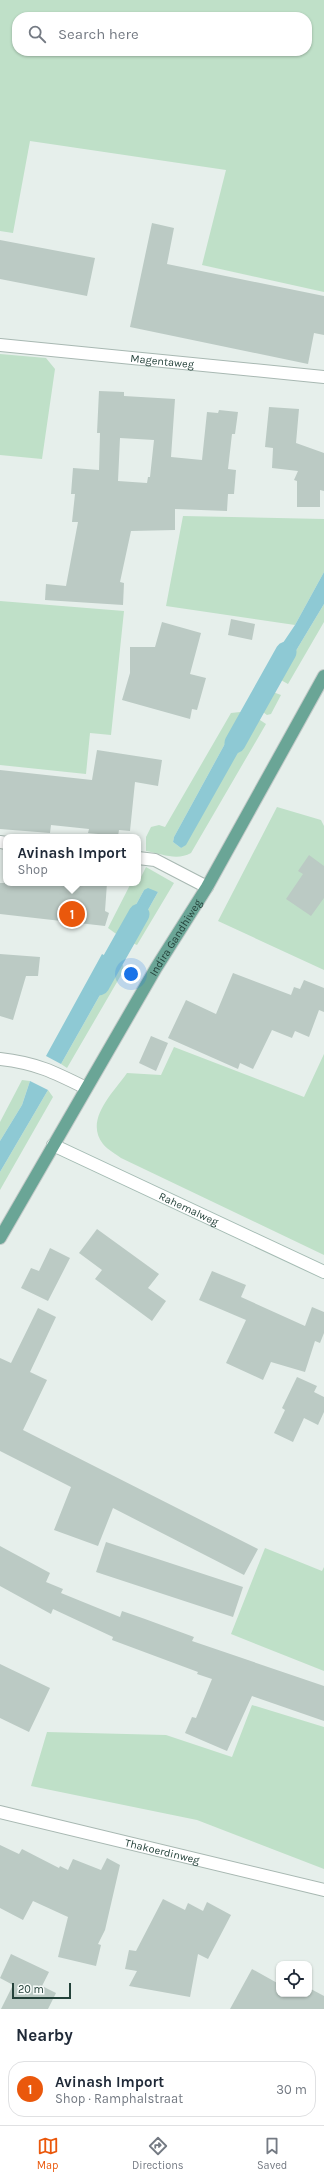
<!DOCTYPE html>
<html lang="en">
<head>
<meta charset="utf-8">
<style>
  :root { --surface:#fff; --page:#f6f6f7; --text:#1f2937; --muted:#747a83; --line:#e0e1e3; --accent:#ea580c }
  body { margin:0; font-family:Karla,sans-serif; background:var(--page); color:var(--text) }
  .controls { position:absolute; right:12px; bottom:12px; display:grid; overflow:hidden; border-radius:8px; box-shadow:0 1px 3px #0004 }
  .controls button { width:36px; height:36px; display:grid; place-items:center; padding:0; border:0; border-bottom:1px solid var(--line); background:var(--surface); color:var(--text); font:20px sans-serif }
  .scale { position:absolute; left:12px; bottom:10px; width:59px; box-sizing:border-box; padding-left:4px; border:2px solid #24423a; border-top:0; font-size:11px; line-height:14px; white-space:nowrap; color:#24423a; -webkit-text-stroke:3px #f7fbf9; paint-order:stroke }
  .you { position:absolute; left:131px; top:974px; width:14px; height:14px; margin:-10px; border:3px solid #fff; border-radius:50%; background:#1a73e8; box-shadow:0 0 0 6px #1a73e833 }
  .badge { display:grid; place-items:center; width:26px; height:26px; border-radius:50%; background:var(--accent); color:#fff; font-size:13px; font-weight:700 }
  .pin { position:absolute; translate:-50% -50%; border:2px solid #fff; box-shadow:0 1px 4px #0006 }
  .popup { position:absolute; left:3px; top:834px; width:138px; height:52px; box-sizing:border-box; display:grid; place-content:center; border-radius:8px; background:var(--surface); filter:drop-shadow(0 1px 3px #0005); font-size:13px; white-space:nowrap; color:var(--muted) }
  .popup b { font-size:15px; color:var(--text) }
  .popup::after { content:''; position:absolute; left:50%; top:100%; margin-left:-8px; border:8px solid transparent; border-top-color:var(--surface) }
  .list { margin:0; padding:0; list-style:none }
  h2 { display:flex; justify-content:space-between; align-items:center; height:52px; margin:0; padding:0 16px; font-size:17px }
  h2 small { font-size:13px; font-weight:400; color:var(--muted) }
  .list li { display:grid; grid-template-columns:26px 1fr auto; gap:12px; align-items:center; box-sizing:border-box; height:56px; margin:0 8px 8px; padding:0 8px; border:1px solid var(--line); border-radius:16px }
  .list b { display:block; font-size:15px; white-space:nowrap }
  .list p { margin:0; font-size:13px; white-space:nowrap; color:var(--muted) }
  .list em { font-size:13px; font-style:normal; color:var(--muted) }
  .icon { flex:none; width:22px; height:22px; fill:none; stroke:currentColor; stroke-width:2; stroke-linecap:round; stroke-linejoin:round }
  .map { position:relative; flex:none; width:324px; height:2009px; overflow:hidden }
  .search { position:absolute; background:var(--surface); box-shadow:0 1px 3px #0004; left:12px; right:12px; top:12px; height:44px; display:flex; align-items:center; gap:10px; box-sizing:border-box; padding:0 14px; border-radius:16px; color:var(--muted); font-size:15px }
  .sheet { height:116px; background:var(--surface) }
  nav { display:flex; justify-content:space-around; align-items:center; box-sizing:border-box; height:56px; border-top:1px solid var(--line); background:var(--surface); font-size:11px; color:var(--muted) }
  nav a { display:grid; justify-items:center; gap:2px }
  nav .on { color:var(--accent) }
  .map>svg:first-child { display:block }
</style>
</head>
<body>
<div class="map">
<svg width="324" height="2009" viewBox="0 0 324 2009">
  <rect width="100%" height="100%" fill="#e6efeb"/>
  <path fill="#bfe0c8" fill-rule="evenodd" d="M0 0H324V292L202 265 226 170 30 141 13 233 0 231ZM17 17H307V51H17Z
    M0 354 46 358 55 369 42 459 0 455Z
    M183 516 324 519V572L295 625 166 606Z
    M0 601 124 611 111 735 90 733 86 774 0 765Z
    M324 604V622L288 684 279 679Z
    M273 692 281 695 271 714 267 715 260 710 264 709Z
    M240 712 244 715 239 718 174 837 173 842 181 848 255 721 260 720 266 724 191 853C177 861 162 854 146 851V837L151 827 159 825 165 827 231 713Z
    M277 807 321 820 324 826V970L218 921Z
    M146 867 174 883 137 945 130 942 158 892 144 890 119 936 108 928 131 883H138V877H141Z
    M118 963 123 965 124 970 67 1068 61 1064Z
    M174 1047 304 1097 324 1054V1255L121 1158C116 1154 108 1150 103 1144 84 1120 113 1093 127 1073L161 1075Z
    M22 1080 30 1081 22 1105 0 1141V1122Z
    M48 1090 53 1097 0 1190V1172Z
    M265 1548 322 1571 324 1567V1671L231 1634Z
    M252 1705 324 1727V1869L197 1820 31 1786 47 1732 166 1735 232 1757Z"/>
  <path fill="#8ec9d4" d="M324 572V604L279 679 264 671 295 625Z
    M258 684 273 692 264 709 260 710 248 703Z
    M244 715 255 721 253 726 186 845 181 848 173 842 174 837 239 718Z
    M148 888 158 892 130 942 119 936 144 890Z
    M102 954 118 963 61 1064 46 1056Z
    M30 1081 48 1090 0 1172V1141L22 1105Z"/>
  <g fill="none" stroke-linecap="round" stroke-linejoin="round">
    <path stroke="#8ec9d4" stroke-width="21" d="M235 743 286 652
      M99 985 139 914"/>
  </g>
  <path fill="#bbcac4" fill-rule="evenodd" d="M152 223 174 228 167 264 324 296V335L314 333 308 364 130 327Z
    M0 240 95 258 87 296 0 279Z
    M99 391 124 392V396L175 399 171 457 202 460 207 412 218 413 219 410 238 412 235 434H232L228 469 236 470 234 494H228L227 511 175 509V530L131 531 120 582 124 583 123 605 45 600 46 584 66 586 78 522H72L75 494H71L73 468 99 470 100 433H97ZM120 438 154 440 150 477H148L147 483 118 481Z
    M269 407 299 409 296 443 324 453V491L320 490V507H297V481L294 480 298 471 272 468 273 448 265 447Z
    M231 619 255 624 252 640 228 635Z
    M162 622 201 633 190 674 206 678 197 710 192 709 190 719 122 700 130 673V647H155Z
    M97 750 162 760 158 786 135 782 130 831 119 830 118 836 88 833 89 829 51 825 50 833 0 829V770L92 780Z
    M309 855 324 866V898L311 916 286 899 303 874 298 871Z
    M0 883H107L105 911 109 913 105 926 0 914Z
    M0 954 40 957 38 976H26L13 1020 0 1016Z
    M233 973 291 995 294 987 300 989 304 980 324 988V1012L319 1010 309 1037 295 1031 292 1038 272 1030 253 1069 240 1063 238 1069 168 1038 186 1000 216 1014Z
    M151 1036 168 1043 156 1071 139 1063Z
    M97 1229 159 1274 148 1288 166 1301 152 1321 95 1279 102 1270 79 1253Z
    M50 1248 70 1258 48 1301 21 1288 31 1268 39 1271Z
    M212 1271 246 1285 241 1297 305 1326 312 1307 324 1312V1333L320 1343 315 1341 305 1372 271 1362 263 1380 226 1363 246 1320 199 1300Z
    M38 1308 56 1317 30 1372 47 1380 23 1430 258 1549 244 1575 113 1508 98 1546 54 1530 71 1487 0 1451V1358L11 1363Z
    M297 1377 317 1386 314 1392 324 1397V1412L318 1425 304 1418 293 1442 274 1433 285 1410 282 1408Z
    M106 1542 243 1587 233 1617 96 1572Z
    M0 1546 50 1573 46 1582 63 1589 61 1593 120 1617 122 1611 145 1619 194 1637 192 1641 324 1686V1721L252 1696 227 1751 185 1733 192 1717 196 1718 212 1679 197 1674 198 1672 112 1640 113 1637 53 1609 51 1614 0 1586Z
    M0 1664 50 1688 29 1732 0 1718Z
    M0 1845 19 1854 22 1849 59 1868 60 1866 68 1870 73 1859 101 1870 107 1858 120 1865 105 1930 98 1944 101 1945 96 1966 58 1957 68 1917 33 1901 23 1920 0 1908Z
    M163 1899 185 1910 188 1903 203 1911 207 1902 231 1915 208 1959 198 1954 190 1997 129 1986 137 1971 125 1969 129 1950 136 1951Z
    M11 1954 49 1972 42 1986 56 1993 48 2009H1L13 1985 0 1978Z
    M252 1969 279 1984V1994H309V1988L324 1996V2009H230Z"/>
  <g fill="none" stroke-linecap="round" stroke-linejoin="round">
    <g stroke="#a8b8b2" stroke-width="14">
      <g id="street">
        <path id="s1" d="M0 345 324 377"/>
        <path d="M0 842 6 843"/>
        <path d="M138 858 155 860 207 887"/>
        <path d="M0 1059C36 1063 54 1072 86 1088"/>
        <path id="s2" d="M0 1812 324 1890"/>
      </g>
    </g>
    <g stroke="#a4bbb3" stroke-width="14">
      <g id="secondary">
        <path id="s3" d="M53 1145 324 1272"/>
      </g>
    </g>
    <g stroke="#c2cac8" stroke-width="14">
      <g id="primary">
        <path id="s4" d="M0 1238 156 968 207 887 324 676"/>
      </g>
    </g>
    <use href="#street" stroke="#fff" stroke-width="12"/>
    <use href="#secondary" stroke="#fff" stroke-width="12"/>
    <use href="#primary" stroke="#6aa596" stroke-width="12"/>
  </g>
  <g text-anchor="middle" dominant-baseline="central" stroke-width="3.5" stroke-linejoin="round" paint-order="stroke">
    <g font-size="11" fill="#24423a" stroke="#f7fbf9">
      <text stroke="none"><textPath href="#s1" startOffset="163">Magentaweg</textPath></text>
      <text stroke="none"><textPath href="#s4" startOffset="348">Indira Gandhiweg</textPath></text>
      <text stroke="none"><textPath href="#s3" startOffset="150">Rahemalweg</textPath></text>
      <text stroke="none"><textPath href="#s2" startOffset="167">Thakoerdinweg</textPath></text>
    </g>
  </g>
</svg>
<div class="controls">
<button><svg class="icon" aria-label="locate" viewBox="0 0 24 24"><circle cx="12" cy="12" r="6"/><path d="M12 2v4M12 18v4M2 12h4M18 12h4"/></svg></button>
</div>
<div class="scale">20 m</div>
<div class="you"></div>
<div class="pin badge" style="left:72px;top:914px">1</div>
<div class="popup"><b>Avinash Import</b>Shop</div>
<div class="search"><svg class="icon" aria-label="search" viewBox="0 0 24 24"><circle cx="10" cy="10" r="6"/><path d="M15 15l6 6"/></svg>Search here</div>
</div>
<section class="sheet">
<h2>Nearby<small></small></h2>
<ul class="list">
<li><span class="badge">1</span><div><b>Avinash Import</b><p>Shop · Ramphalstraat</p></div><em>30 m</em></li>
</ul>
</section>
<nav>
<a class="on"><svg class="icon" aria-label="map" viewBox="0 0 24 24"><path d="M3 6l6-2 6 2 6-2v14l-6 2-6-2-6 2zM9 4v14M15 6v14"/></svg>Map</a>
<a><svg class="icon" aria-label="directions" viewBox="0 0 24 24"><path d="M12 3l9 9-9 9-9-9zM9 14v-3h6M13 9l2 2-2 2"/></svg>Directions</a>
<a><svg class="icon" aria-label="saved" viewBox="0 0 24 24"><path d="M7 4h10v16l-5-4-5 4z"/></svg>Saved</a>
</nav>
</body>
</html>
